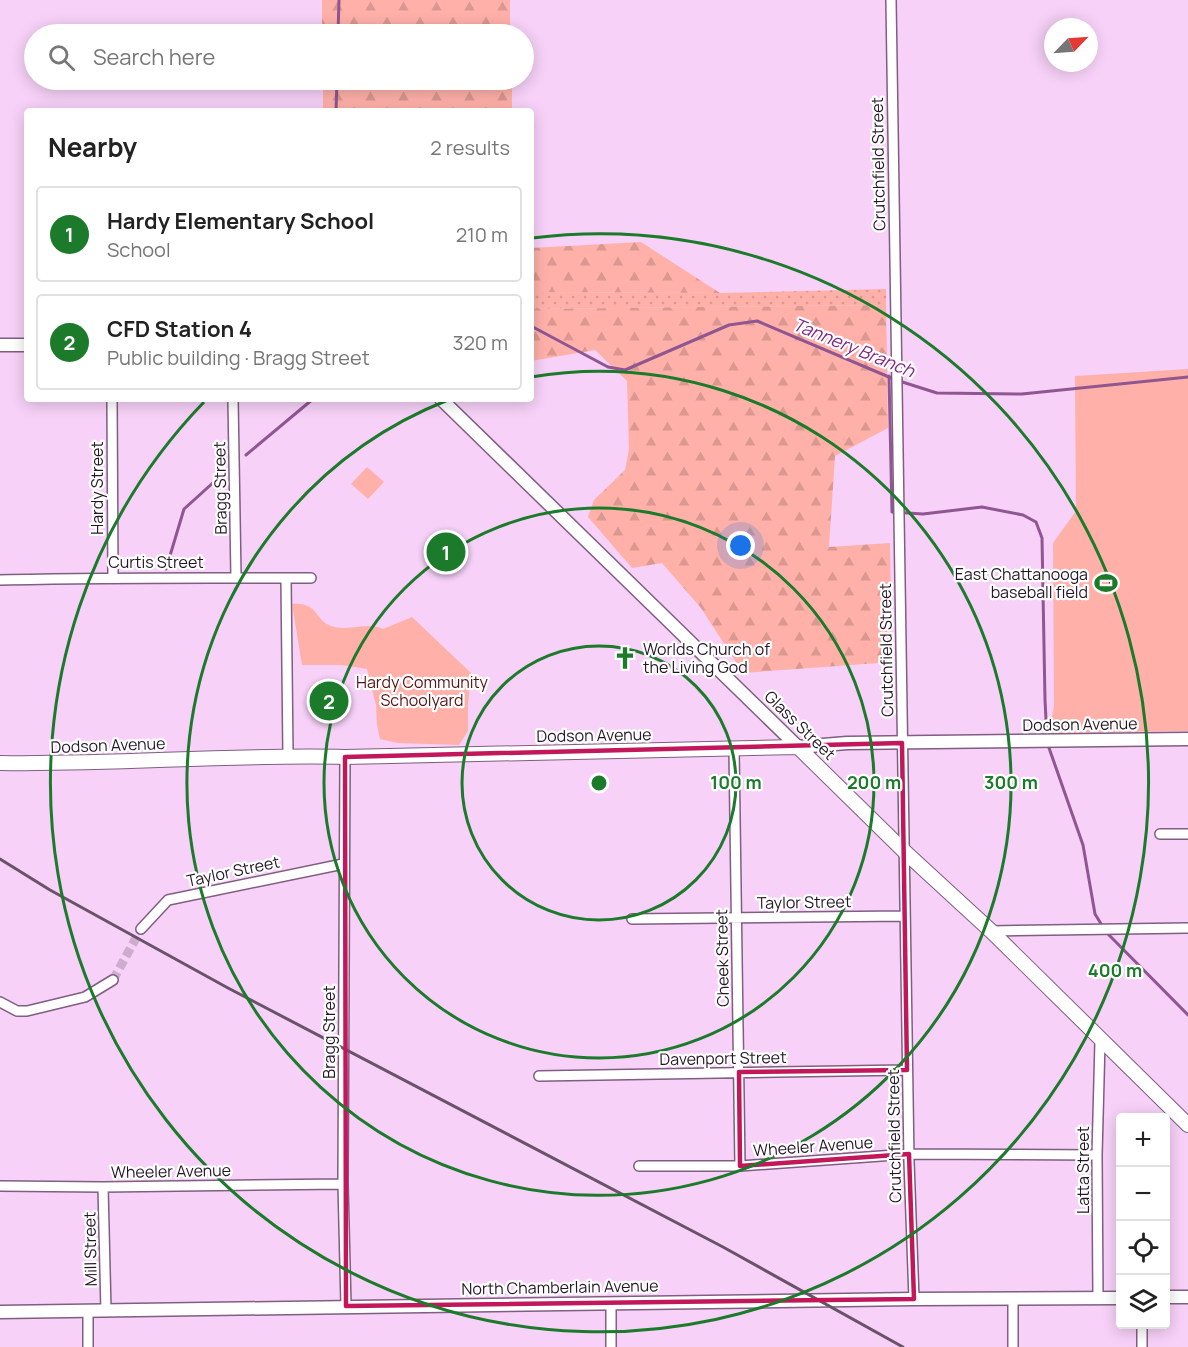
<!DOCTYPE html>
<html lang="en">
<head>
<meta charset="utf-8">
<style>
  :root { --surface:#fff; --page:#f2f2f2; --text:#222; --muted:#767676; --line:#e0e0e0; --accent:#1c7a2b }
  body { margin:0; font-family:Manrope,sans-serif; background:var(--page); color:var(--text) }
  .controls { position:absolute; right:18px; bottom:18px; display:grid; overflow:hidden; border-radius:6px; box-shadow:0 3px 15px #0003 }
  .controls button { width:54px; height:54px; display:grid; place-items:center; padding:0; border:0; border-bottom:2px solid var(--line); background:var(--surface); color:var(--text); font:30px sans-serif }
  .compass { position:absolute; left:1044px; top:18px; width:54px; height:54px; border-radius:50%; background:var(--surface); box-shadow:0 3px 15px #0003; rotate:65deg }
  .you { position:absolute; left:741px; top:546px; width:21px; height:21px; margin:-15px; border:4px solid #fff; border-radius:50%; background:#1a73e8; box-shadow:0 0 0 9px #1a73e833 }
  .badge { display:grid; place-items:center; width:39px; height:39px; border-radius:50%; background:var(--accent); color:#fff; font-size:20px; font-weight:700 }
  .pin { position:absolute; translate:-50% -50%; border:3px solid #fff; box-shadow:0 2px 6px #0006 }
  .list { margin:0; padding:0; list-style:none }
  h2 { display:flex; justify-content:space-between; align-items:center; height:78px; margin:0; padding:0 24px; font-size:26px }
  h2 small { font-size:20px; font-weight:400; color:var(--muted) }
  .list li { display:grid; grid-template-columns:39px 1fr auto; gap:18px; align-items:center; box-sizing:border-box; height:96px; margin:0 12px 12px; padding:0 12px; border:2px solid var(--line); border-radius:6px }
  .list b { display:block; font-size:22px; white-space:nowrap }
  .list p { margin:0; font-size:20px; white-space:nowrap; color:var(--muted) }
  .list em { font-size:20px; font-style:normal; color:var(--muted) }
  .icon { flex:none; width:33px; height:33px; fill:none; stroke:currentColor; stroke-width:2; stroke-linecap:round; stroke-linejoin:round }
  .map { position:relative; flex:none; width:1188px; height:1347px; overflow:hidden }
  .search { position:absolute; background:var(--surface); box-shadow:0 3px 15px #0003; left:24px; top:24px; width:510px; height:66px; display:flex; align-items:center; gap:15px; box-sizing:border-box; padding:0 21px; border-radius:33px; color:var(--muted); font-size:22px }
  .panel { position:absolute; background:var(--surface); box-shadow:0 3px 15px #0003; left:24px; top:108px; width:510px; height:294px; border-radius:6px }
  .map>svg:first-child { display:block }
</style>
</head>
<body>
<div class="map">
<svg width="1188" height="1347" viewBox="0 0 1188 1347">
  <defs>
    <pattern id="grass-dots" width="8" height="8" patternUnits="userSpaceOnUse" patternTransform="scale(1.5)"><rect width="8" height="8" fill="#ffb1a9"/><path d="M2 2h.1M6 6h.1" fill="none" stroke="#da9891" stroke-width="1.8" stroke-linecap="round"/></pattern>
    <pattern id="forest-firs" width="22" height="20" patternUnits="userSpaceOnUse" patternTransform="scale(1.5)"><rect width="22" height="20" fill="#ffb1a9"/><path d="M5 1l3.5 6h-7zM16 11l3.5 6h-7z" fill="#da9891"/></pattern>
  </defs>
  <rect width="100%" height="100%" fill="#f7d1f8"/>
  <path fill="url(#grass-dots)" d="M886 289V305L531 309V292L720 293Z"/>
  <path fill="url(#forest-firs)" d="M322 0H510V34H322Z
    M323 80H512V111H323Z
    M641 242 720 293 531 292V248Z
    M886 305 888 428 835 456 829 547 890 543 892 662 743 673 701 608 662 563 632 568 588 517 594 500 625 470 629 449 627 381 595 350 531 361V309Z"/>
  <path fill="#ffb1a9" d="M1188 369V731L1049 733 1054 706 1053 543 1076 511 1075 376Z
    M367 467 384 482 368 499 351 484Z
    M292 604C319 602 315 621 331 626 349 632 367 621 383 629L412 617 471 673 468 705V731L459 745 398 743 380 739 377 725 376 705 367 669 342 665H302Z"/>
  <g fill="none" stroke-linecap="round" stroke-linejoin="round">
    <path stroke="#8f5691" stroke-width="3" d="M338 34 339 0
      M336 111 337 80
      M531 326 608 367 625 370 729 325 757 321 896 380 937 393 1022 394 1188 377
      M889 376 892 512 923 514 982 507 1023 515 1036 522 1042 538 1045 700 1047 739
      M246 455 313 399
      M166 569 184 509 226 471
      M1048 745 1083 845 1095 914 1103 927
      M1107 933 1188 1015"/>
    <path stroke="#cdacce" stroke-width="9" stroke-dasharray="9 4.5" stroke-linecap="butt" d="M113 980 141 929"/>
    <g stroke="#7f5e81" stroke-width="12">
      <path id="minor" d="M891 0 909 1161 914 1299
        M112 399 113 577
        M233 399 236 577
        M286 579 288 755
        M0 580C104 577 208 578 311 578
        M734 749 740 1166
        M345 757 343 1184 346 1306
        M1160 834H1188
        M632 919 905 916
        M141 929 168 900 343 864
        M991 931 1188 928
        M0 1002 17 1011H27L85 997 113 980
        M539 1076 907 1070
        M639 1166H740L909 1154 1097 1155
        M0 1186 103 1187 343 1184
        M103 1187 106 1311
        M1013 1298V1347
        M1098 1299 1097 1155 1100 1041
        M88 1311V1347
        M1142 1324V1347
        M611 1347V1303"/>
    </g>
    <g stroke="#7f5e81" stroke-width="15">
      <path id="tertiary" d="M0 345H27
        M441 399 798 747 847 743 1188 739
        M1166 1297H1188
        M0 1312 914 1299 1120 1298"/>
    </g>
    <g stroke="#7f5e81" stroke-width="16">
      <path id="secondary" d="M0 763C115 765 230 754 345 757L798 747 904 851 991 931 1188 1125"/>
    </g>
    <use href="#minor" stroke="#fff" stroke-width="9"/>
    <use href="#tertiary" stroke="#fff" stroke-width="12"/>
    <use href="#secondary" stroke="#fff" stroke-width="14"/>
    <path stroke="#695369" stroke-width="3" d="M0 859 50 890 228 988 723 1247 903 1347"/>
  </g>
  <path fill="none" stroke="#c2185b" stroke-width="4.5" stroke-linejoin="round" d="M902 743 907 1070 739 1072 740 1166 909 1154 914 1299 346 1306 345 757Z"/>
  <g fill="none" stroke="#1c7a2b" stroke-width="3">
    <circle cx="599" cy="783" r="137"/>
    <circle cx="599" cy="783" r="275"/>
    <path d="M531 377A412 412 0 1 1 448 400"/>
    <path d="M532 238A549 549 0 1 1 204 402"/>
  </g>
  <defs>
    <g id="stadium-bare" transform="scale(1.8)"><path d="M0-5a6.5 5 0 1 0 0 10a6.5 5 0 1 0 0-10ZM-3.5-1.8h7v3.6h-7Z" fill="#1c7a2b" stroke="#fff" stroke-width="2.5" paint-order="stroke"/></g>
    <g id="church-bare" transform="scale(1.8)"><path d="M-1.2-6h2.4v3.5h3.3v2.4h-3.3V6h-2.4V-.1h-3.3v-2.4h3.3Z" fill="#1c7a2b" stroke="#fff" stroke-width="2.5" paint-order="stroke"/></g>
  </defs>
  <g fill-rule="evenodd">
    <use href="#stadium-bare" x="1106" y="583"/>
    <use href="#church-bare" x="625" y="658"/>
  </g>
  <g text-anchor="middle" dominant-baseline="central" stroke-width="4.5" stroke-linejoin="round" paint-order="stroke">
    <g font-size="16" fill="#241624" stroke="#fff">
      <text transform="translate(878 164) rotate(-91)">Crutchfield Street</text>
      <text transform="translate(97 488) rotate(-90)">Hardy Street</text>
      <text transform="translate(220 488) rotate(-91)">Bragg Street</text>
      <text x="156" y="562">Curtis Street</text>
      <text transform="translate(886 650) rotate(-91)">Crutchfield Street</text>
      <text transform="translate(1080 724) rotate(-1)">Dodson Avenue</text>
      <text transform="translate(800 725) rotate(44)">Glass Street</text>
      <text transform="translate(594 735) rotate(-1)">Dodson Avenue</text>
      <text transform="translate(108 745) rotate(-2)">Dodson Avenue</text>
      <text transform="translate(233 871) rotate(-12)">Taylor Street</text>
      <text transform="translate(804 902) rotate(-1)">Taylor Street</text>
      <text transform="translate(722 958) rotate(-91)">Cheek Street</text>
      <text transform="translate(329 1032) rotate(-90)">Bragg Street</text>
      <text transform="translate(723 1058) rotate(-1)">Davenport Street</text>
      <text transform="translate(894 1136) rotate(-91)">Crutchfield Street</text>
      <text transform="translate(813 1146) rotate(-4)">Wheeler Avenue</text>
      <text transform="translate(1083 1170) rotate(-90)">Latta Street</text>
      <text transform="translate(171 1171) rotate(-1)">Wheeler Avenue</text>
      <text transform="translate(90 1249) rotate(-91)">Mill Street</text>
      <text transform="translate(560 1287) rotate(-1)">North Chamberlain Avenue</text>
    </g>
    <g font-size="16" fill="#241624" stroke="#fff" text-anchor="end">
      <text x="1088" y="574">East Chattanooga<tspan x="1088" dy="18">baseball field</tspan></text>
      <text x="643" y="649" text-anchor="start">Worlds Church of<tspan x="643" dy="18">the Living God</tspan></text>
    </g>
    <g font-size="16" fill="#571112" stroke="#fff">
      <text x="422" y="682">Hardy Community<tspan x="422" dy="18">Schoolyard</tspan></text>
    </g>
    <g font-size="18" font-style="italic" fill="#822788" stroke="#fff">
      <text transform="translate(854 347) rotate(22)">Tannery Branch</text>
    </g>
  </g>
  <circle cx="599" cy="783" r="9" fill="#1c7a2b" stroke="#fff" stroke-width="3"/>
  <g font-size="18" text-anchor="middle" font-weight="bold" fill="#1c7a2b" stroke="#fff" stroke-width="4.5" stroke-linejoin="round" paint-order="stroke">
    <text x="736" y="789">100 m</text>
    <text x="874" y="789">200 m</text>
    <text x="1011" y="789">300 m</text>
    <text x="1115" y="977">400 m</text>
  </g>
</svg>
<div class="controls">
<button>+</button>
<button>−</button>
<button><svg class="icon" aria-label="locate" viewBox="0 0 24 24"><circle cx="12" cy="12" r="6"/><path d="M12 2v4M12 18v4M2 12h4M18 12h4"/></svg></button>
<button><svg class="icon" aria-label="layers" viewBox="0 0 24 24"><path d="M12 4l9 5-9 5-9-5zM3 14l9 5 9-5"/></svg></button>
</div>
<svg class="compass" viewBox="-18 -18 36 36"><path d="M0-13l5 13h-10z" fill="#e53935"/><path d="M0 13l5-13h-10z" fill="#767676"/></svg>
<div class="you"></div>
<div class="pin badge" style="left:446px;top:552px">1</div>
<div class="pin badge" style="left:329px;top:701px">2</div>
<div class="search"><svg class="icon" aria-label="search" viewBox="0 0 24 24"><circle cx="10" cy="10" r="6"/><path d="M15 15l6 6"/></svg>Search here</div>
<section class="panel">
<h2>Nearby<small>2 results</small></h2>
<ul class="list">
<li><span class="badge">1</span><div><b>Hardy Elementary School</b><p>School</p></div><em>210 m</em></li>
<li><span class="badge">2</span><div><b>CFD Station 4</b><p>Public building · Bragg Street</p></div><em>320 m</em></li>
</ul>
</section>
</div>
</body>
</html>
